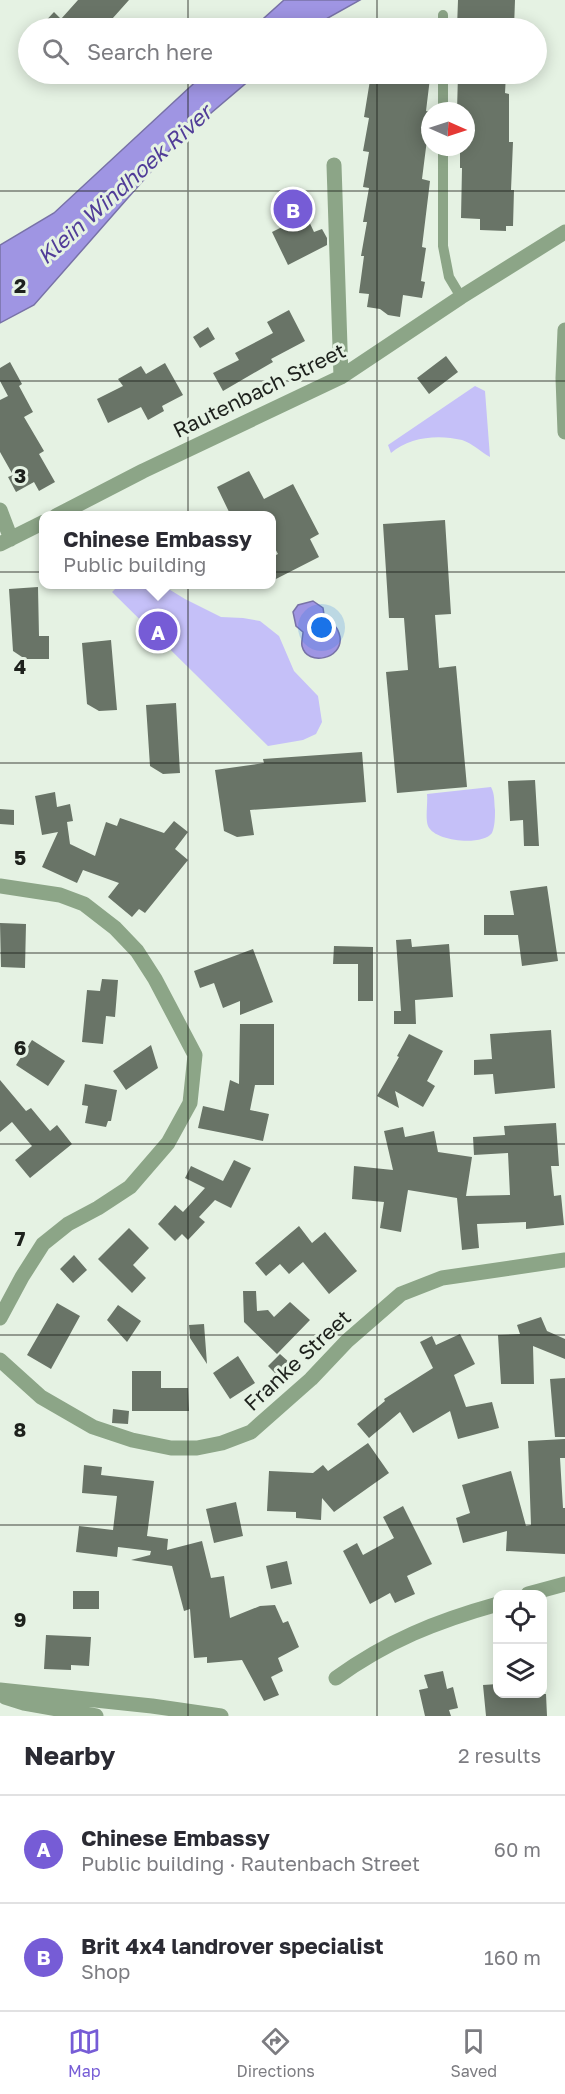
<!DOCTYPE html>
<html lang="en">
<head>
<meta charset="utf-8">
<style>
  :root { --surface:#fff; --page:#f7f7f7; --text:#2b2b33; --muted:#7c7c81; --line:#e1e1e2; --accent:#765cd6 }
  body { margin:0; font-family:"Golos Text",sans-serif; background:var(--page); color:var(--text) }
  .controls { position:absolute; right:18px; bottom:18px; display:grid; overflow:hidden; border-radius:12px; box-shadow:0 3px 15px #0003 }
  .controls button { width:54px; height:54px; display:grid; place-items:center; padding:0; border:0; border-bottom:2px solid var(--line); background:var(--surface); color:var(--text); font:30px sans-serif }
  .compass { position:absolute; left:421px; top:102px; width:54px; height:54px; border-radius:50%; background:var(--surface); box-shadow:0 3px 15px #0003; rotate:93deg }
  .you { position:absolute; left:322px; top:628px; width:21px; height:21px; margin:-15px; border:4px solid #fff; border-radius:50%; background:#1a73e8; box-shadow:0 0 0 9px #1a73e833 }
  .badge { display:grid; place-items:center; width:39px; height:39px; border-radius:50%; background:var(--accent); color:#fff; font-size:20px; font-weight:700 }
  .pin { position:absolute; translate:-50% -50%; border:3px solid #fff; box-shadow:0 2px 6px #0006 }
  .popup { position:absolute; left:39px; top:511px; width:237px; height:78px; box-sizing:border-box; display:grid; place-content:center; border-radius:12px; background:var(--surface); filter:drop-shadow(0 2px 4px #0005); font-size:20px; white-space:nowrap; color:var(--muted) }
  .popup b { font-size:22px; color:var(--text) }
  .popup::after { content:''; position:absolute; left:50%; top:100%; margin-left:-12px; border:12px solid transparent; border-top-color:var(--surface) }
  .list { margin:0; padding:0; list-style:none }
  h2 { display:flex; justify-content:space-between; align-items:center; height:78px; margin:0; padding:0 24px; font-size:26px }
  h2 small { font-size:20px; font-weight:400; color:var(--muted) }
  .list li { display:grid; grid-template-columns:39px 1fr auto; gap:18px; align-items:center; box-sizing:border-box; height:108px; padding:0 24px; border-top:2px solid var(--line) }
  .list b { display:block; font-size:22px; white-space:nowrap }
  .list p { margin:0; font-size:20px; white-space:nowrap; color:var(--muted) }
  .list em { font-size:20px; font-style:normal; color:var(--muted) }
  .icon { flex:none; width:33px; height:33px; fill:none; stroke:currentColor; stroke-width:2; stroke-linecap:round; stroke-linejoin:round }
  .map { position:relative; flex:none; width:565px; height:1716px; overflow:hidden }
  .search { position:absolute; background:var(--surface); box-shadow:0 3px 15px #0003; left:18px; right:18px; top:18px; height:66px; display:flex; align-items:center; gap:15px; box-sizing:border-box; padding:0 21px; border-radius:33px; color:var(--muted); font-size:22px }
  .sheet { height:294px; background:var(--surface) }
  nav { display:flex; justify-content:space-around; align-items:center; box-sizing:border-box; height:84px; border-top:2px solid var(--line); background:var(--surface); font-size:16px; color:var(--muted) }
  nav a { display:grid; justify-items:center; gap:3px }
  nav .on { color:var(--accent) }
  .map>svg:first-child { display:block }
</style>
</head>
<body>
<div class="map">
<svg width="565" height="1716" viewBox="0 0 565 1716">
  <rect width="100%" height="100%" fill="#e5f2e3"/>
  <path fill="#c5c0f8" d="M475 386 485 391 490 457C481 452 472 443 462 440 438 434 409 437 391 453L388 445Z
    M119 585H162L185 599 221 617 243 618 260 621 279 636 294 671 318 696 322 722 316 734 303 740 268 746 112 592Z
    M491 787C495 794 494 802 495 810 495 817 495 826 492 833 483 846 435 842 428 826 425 818 428 803 427 794Z"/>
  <path fill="#9f95e3" stroke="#7872a7" stroke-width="1.5" d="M284 0H360L310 28H253Z
    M204 74H257L177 142 34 305 0 323V245L54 213Z
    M313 601 323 608 325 621C334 624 338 627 340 637 343 659 307 667 302 646 301 642 303 636 303 632L296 626 293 612 298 605Z"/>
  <path fill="#697467" d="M78 0H129L104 28H39L54 12 61 19Z
    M458 0H515L514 28H457Z
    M371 74H392L430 78 426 111 430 112V116L422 179 430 181 422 247 426 248 421 281 425 282 422 298 403 295 400 317 388 315 380 309 367 307 369 294 359 293 364 256H361L367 222H363L369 188 363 187 369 152 363 151 369 118 364 117Z
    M458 74H506L505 93 509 94V142H513L511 190H514L513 226H506V231L480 230V219L461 218 462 168H460V152L461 147H466V111H457Z
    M306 215 314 232 322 229 327 238V245L288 265 272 232Z
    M289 310 305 341 271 359 273 362 223 391 213 373 239 360 235 353 273 333 267 322Z
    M208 327 215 339 200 348 193 337Z
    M446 356 458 372 429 394 417 378Z
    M10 362 22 384 19 386 33 412 24 417 44 451 39 454 55 482 39 491 34 482 16 492 8 477 13 475 0 452V400L8 396 0 381V368Z
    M165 363 183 395 162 406 164 411 148 420 141 407 108 423 97 399 123 386 118 379 141 366 146 374Z
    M249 471 264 499 293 484 319 534 310 539 319 557 272 581V557L278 554 272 543V516H231L217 487Z
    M445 520 451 614 435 615 439 668 456 666 467 787 397 793 386 672 408 670 404 618H389L383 524Z
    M38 587 39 636H49V659H25L13 651 9 589Z
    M111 640 117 710 99 711 87 704 82 643Z
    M176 703 180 773 163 774 150 766 146 705Z
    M362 752 366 802 250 810 254 835 237 837 224 831 215 770 264 763 263 759Z
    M535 780 539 846H524L523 820 510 821 508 781Z
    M55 792 57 807 70 804 73 821 67 822 70 844 95 856 106 822 117 826 120 818 164 833 174 821 188 832 175 849 188 860 145 913 139 909 132 917 108 897 119 883 83 870 77 883 42 867 58 832 42 835 35 796Z
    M0 809 14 810V825L0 824Z
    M547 886 558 961 522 966 518 935H484V915H514L510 891Z
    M0 923 26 924 25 968 1 967Z
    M411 939 412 947 449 944 453 997 415 1000 416 1024H394V1011H401L396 940Z
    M334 946 373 947V1001H358V964H333Z
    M253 949 273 1002 240 1015V1001L223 1008 214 983 200 988 194 971Z
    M102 979 118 980 115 1017 106 1016 103 1044 82 1042 87 990 100 991Z
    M240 1024H274V1085H255L250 1110 269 1114 263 1141 198 1128 203 1106 224 1111 230 1080 239 1084Z
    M551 1030 555 1088 495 1094 493 1074 474 1075V1060L492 1059 490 1034Z
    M409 1034 443 1051 427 1081 435 1086 423 1107 395 1091 399 1108 377 1096 399 1057 397 1056Z
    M32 1040 65 1061 48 1086 16 1065Z
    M151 1045 158 1068 126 1090 113 1071Z
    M0 1080 26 1111 31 1108 50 1131 57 1125 72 1144 30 1178 15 1160 32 1146 12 1122 0 1132Z
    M85 1084 117 1090 111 1121H108L106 1127 85 1123 88 1106 82 1105Z
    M556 1123 559 1166H551L554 1196 561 1195 564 1225 526 1229V1222L477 1224 479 1248 462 1250 457 1198 408 1190 401 1232 380 1228 384 1202 352 1199 354 1166 393 1170 384 1131 403 1127 405 1137 434 1131 438 1152 472 1157 466 1196 510 1195 508 1153 474 1155 473 1137 505 1135 504 1126Z
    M234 1160 251 1168 231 1208 215 1200 199 1217 205 1222 188 1240 182 1234 175 1241 158 1224 175 1205 183 1212 205 1188 185 1178 191 1166 223 1181Z
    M299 1226 312 1243 325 1232 357 1271 329 1294 303 1262 289 1274 280 1264 266 1276 255 1263Z
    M129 1228 149 1248 133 1265 146 1278 132 1293 98 1259Z
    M74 1255 87 1270 73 1283 60 1269Z
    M243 1291H256L257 1311 268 1310 274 1317 290 1302 310 1320 277 1354 244 1322Z
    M57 1303 80 1316 51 1369 27 1355Z
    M118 1305 141 1321 127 1342 107 1320Z
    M541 1317 547 1331 565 1339V1359L533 1346 534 1384H501L498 1335 520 1334 517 1325Z
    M204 1324 207 1364 190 1338 189 1325Z
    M460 1334 475 1364 454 1375 466 1407 492 1402 499 1428 458 1439 450 1411 413 1433 400 1412 369 1438 357 1424 385 1401 384 1399 433 1368 420 1342 432 1336 436 1345Z
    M280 1354 290 1363 277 1375 268 1366Z
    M238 1356 255 1383 230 1399 213 1373Z
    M132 1371H161V1388H188L189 1411H132Z
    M565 1378V1437H555L550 1379Z
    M113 1409 129 1411 128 1424 112 1423Z
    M565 1439V1458H560L563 1508H565V1554L506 1551 507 1531 463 1543 456 1518 470 1513 462 1485 511 1471 526 1526 531 1525 528 1441Z
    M368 1443 389 1473 334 1512 322 1498 321 1520 296 1518V1512L267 1511 269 1471 313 1473 323 1465 328 1471Z
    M84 1465 102 1467 101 1475 154 1481 147 1536 168 1539 167 1550 202 1541 211 1578 224 1576 230 1618 260 1606 275 1605 283 1623 288 1621 299 1647 278 1658 283 1671 271 1677 279 1695 264 1701 242 1660 207 1663V1657L194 1658 190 1609 184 1611 172 1566 131 1560 150 1555 151 1551 118 1547 117 1557 76 1552 79 1526 113 1530 117 1496 82 1493Z
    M236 1502 243 1536 214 1543 206 1509Z
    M403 1506 432 1564 407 1576 415 1594 395 1603 390 1593 370 1604 343 1551 357 1543 363 1555 394 1538 383 1517Z
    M287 1561 292 1584 271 1589 266 1566Z
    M73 1591H99V1609H73Z
    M46 1635 91 1637 89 1666 71 1665V1670L44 1669Z
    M443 1671 447 1689 453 1687 458 1708 449 1710 451 1716H425L419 1690 428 1688 424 1675Z
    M498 1684V1694H546L547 1716H486L483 1685Z"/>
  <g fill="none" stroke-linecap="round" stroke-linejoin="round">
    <path stroke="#8ca587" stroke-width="10" d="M443 15V28
      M443 74V111
      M443 147V246L449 277 461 297"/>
    <path stroke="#8ca587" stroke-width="15" d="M334 165 341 377
      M565 330 563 378 565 432
      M0 510 11 539
      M56 516 143 471 341 377 461 297 565 232
      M0 544 44 522
      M0 886 60 895 84 904 115 928 137 951 155 979 195 1055 190 1103 168 1143 130 1187 98 1208 68 1224 43 1244 22 1277 0 1318
      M0 1360 41 1397 93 1427 132 1440 171 1448H197L222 1443 251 1432 311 1379 347 1341 401 1294 442 1278 565 1260
      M528 1594 565 1584
      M336 1678C387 1641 437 1621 498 1604"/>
    <path stroke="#8ca587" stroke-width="15" d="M0 1690 152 1706 221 1716
      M5 1697 24 1703 96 1716"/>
  </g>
  <path fill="none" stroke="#1d211c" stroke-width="1.5" stroke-opacity="0.55" d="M188 0V28M377 0V28M188 74V1716M377 74V1716M0 191H565M0 381H565M0 572H565M0 763H565M0 953H565M0 1144H565M0 1335H565M0 1525H565"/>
  <g text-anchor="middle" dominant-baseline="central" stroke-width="6" stroke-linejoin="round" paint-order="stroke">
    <g font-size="21" fill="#1d211c" stroke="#e5f2e3">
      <text transform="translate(259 390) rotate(-26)">Rautenbach Street</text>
      <text transform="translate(297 1360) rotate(-43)">Franke Street</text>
    </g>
    <g font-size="22" font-style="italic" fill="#513d98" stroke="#e5f2e3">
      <text transform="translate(124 184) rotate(-42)">Klein Windhoek River</text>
    </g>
  </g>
  <g font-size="20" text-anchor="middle" font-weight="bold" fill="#1d211c" stroke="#e5f2e3" stroke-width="6" stroke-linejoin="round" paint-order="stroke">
    <text x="20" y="293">2</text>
    <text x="20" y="483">3</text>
    <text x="20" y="674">4</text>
    <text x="20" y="865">5</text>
    <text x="20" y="1055">6</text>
    <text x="20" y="1246">7</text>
    <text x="20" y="1437">8</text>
    <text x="20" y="1627">9</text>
  </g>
</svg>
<div class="controls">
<button><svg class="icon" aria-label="locate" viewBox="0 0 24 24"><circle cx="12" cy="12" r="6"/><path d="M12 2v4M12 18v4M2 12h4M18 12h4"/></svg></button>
<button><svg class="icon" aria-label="layers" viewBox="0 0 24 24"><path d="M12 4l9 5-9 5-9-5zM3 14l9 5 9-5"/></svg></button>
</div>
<svg class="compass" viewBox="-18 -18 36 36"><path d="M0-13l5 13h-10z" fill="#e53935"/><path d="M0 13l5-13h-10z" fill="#7c7c81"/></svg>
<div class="you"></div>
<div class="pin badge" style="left:158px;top:631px">A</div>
<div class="popup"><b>Chinese Embassy</b>Public building</div>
<div class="pin badge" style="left:293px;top:209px">B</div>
<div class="search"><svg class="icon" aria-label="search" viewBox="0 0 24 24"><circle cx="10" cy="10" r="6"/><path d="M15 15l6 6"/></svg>Search here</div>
</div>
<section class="sheet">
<h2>Nearby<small>2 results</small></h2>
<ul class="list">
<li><span class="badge">A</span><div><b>Chinese Embassy</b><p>Public building · Rautenbach Street</p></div><em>60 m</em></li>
<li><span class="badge">B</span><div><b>Brit 4x4 landrover specialist</b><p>Shop</p></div><em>160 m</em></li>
</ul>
</section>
<nav>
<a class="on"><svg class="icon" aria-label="map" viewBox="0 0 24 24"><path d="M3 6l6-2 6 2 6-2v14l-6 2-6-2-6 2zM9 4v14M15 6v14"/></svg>Map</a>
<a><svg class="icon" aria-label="directions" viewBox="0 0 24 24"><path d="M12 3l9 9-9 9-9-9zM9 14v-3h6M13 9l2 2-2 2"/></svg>Directions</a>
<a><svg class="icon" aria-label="saved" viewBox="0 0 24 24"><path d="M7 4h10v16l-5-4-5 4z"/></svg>Saved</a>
</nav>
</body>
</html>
